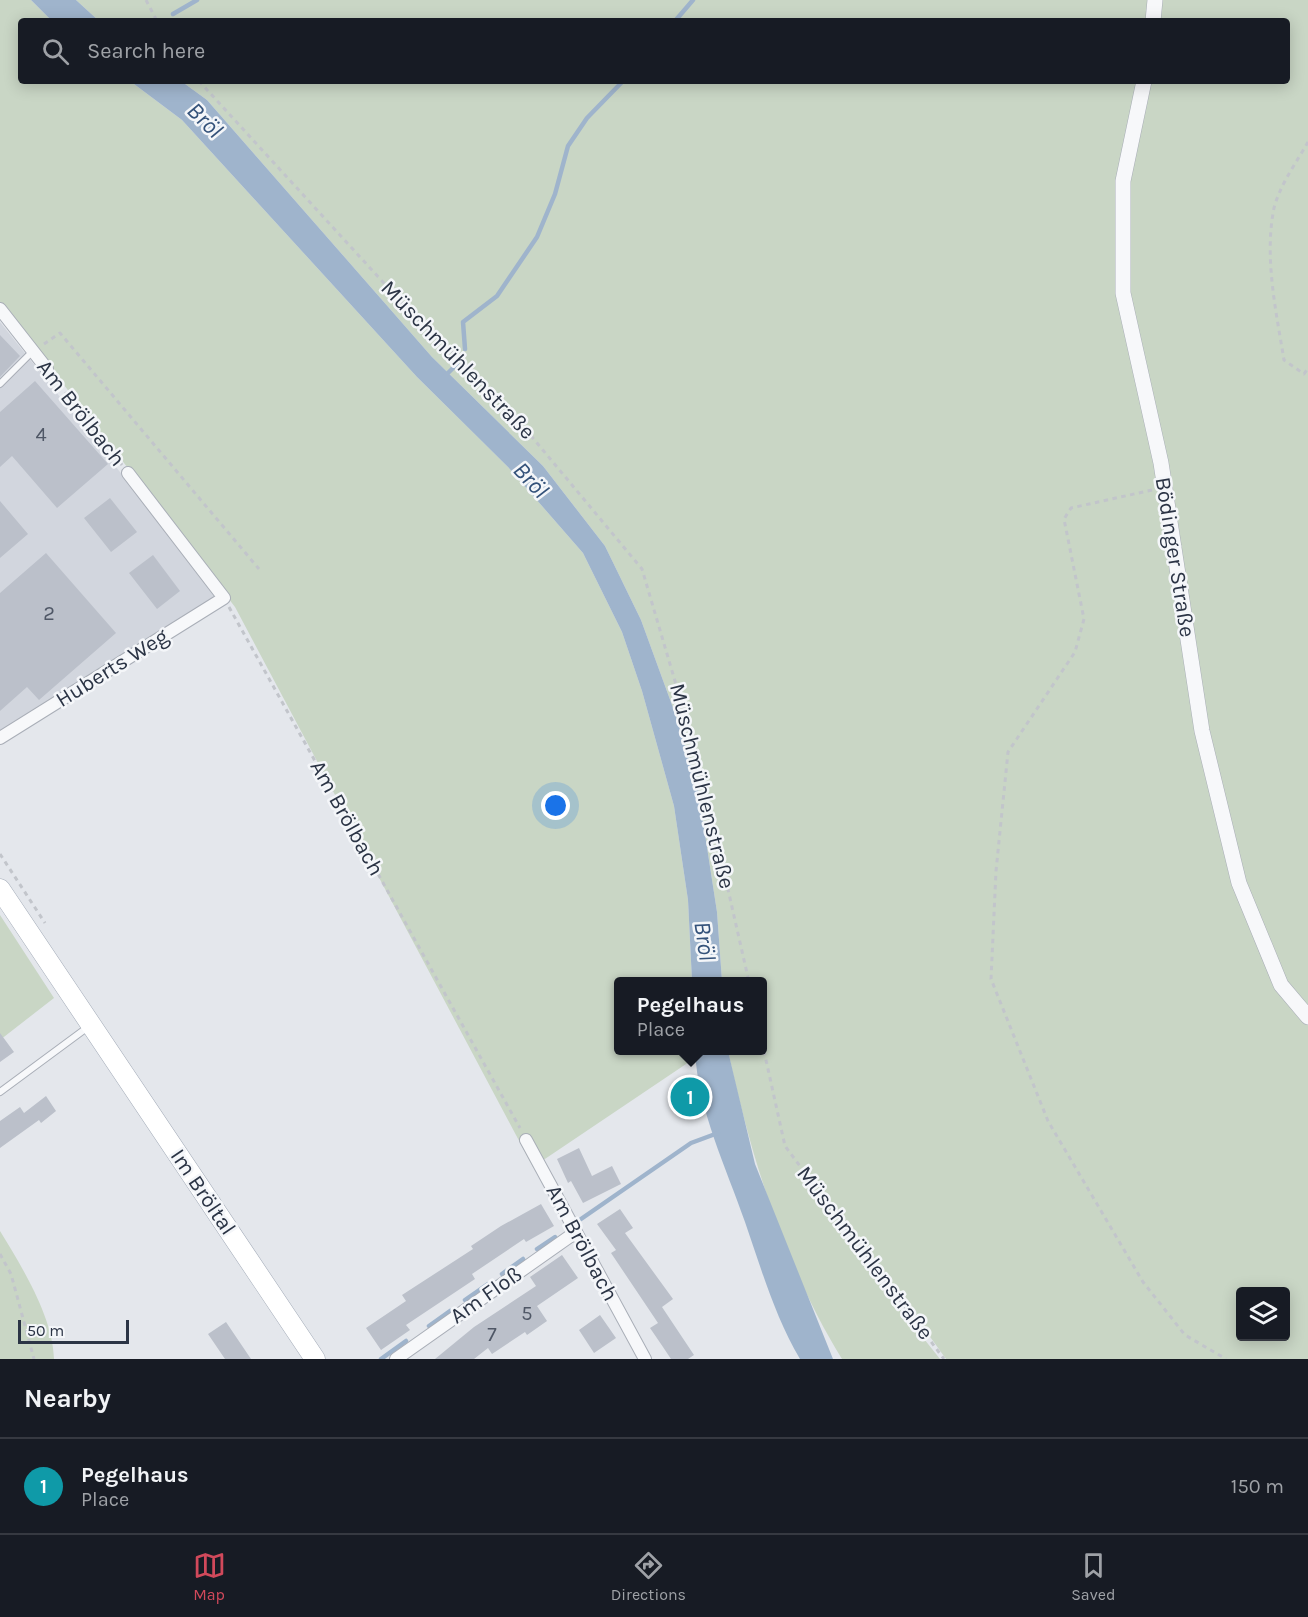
<!DOCTYPE html>
<html lang="en">
<head>
<meta charset="utf-8">
<style>
  :root { --surface:#171b24; --page:#20242c; --text:#f1f3f6; --muted:#9ea1a6; --line:#363941; --accent:#d1495b }
  body { margin:0; font-family:Karla,sans-serif; background:var(--page); color:var(--text) }
  .controls { position:absolute; right:18px; bottom:18px; display:grid; overflow:hidden; border-radius:6px; box-shadow:0 3px 15px #0003 }
  .controls button { width:54px; height:54px; display:grid; place-items:center; padding:0; border:0; border-bottom:2px solid var(--line); background:var(--surface); color:var(--text); font:30px sans-serif }
  .scale { position:absolute; left:18px; bottom:15px; width:111px; box-sizing:border-box; padding-left:6px; border:3px solid #2b3445; border-top:0; font-size:16px; line-height:21px; white-space:nowrap; color:#2b3445; -webkit-text-stroke:4px #f4f6f9; paint-order:stroke }
  .you { position:absolute; left:556px; top:806px; width:21px; height:21px; margin:-15px; border:4px solid #fff; border-radius:50%; background:#1a73e8; box-shadow:0 0 0 9px #1a73e833 }
  .badge { display:grid; place-items:center; width:39px; height:39px; border-radius:50%; background:var(--accent); color:#fff; font-size:20px; font-weight:700 }
  .pin { position:absolute; translate:-50% -50%; border:3px solid #fff; box-shadow:0 2px 6px #0006 }
  .popup { position:absolute; left:614px; top:977px; width:153px; height:78px; box-sizing:border-box; display:grid; place-content:center; border-radius:6px; background:var(--surface); filter:drop-shadow(0 2px 4px #0005); font-size:20px; white-space:nowrap; color:var(--muted) }
  .popup b { font-size:22px; color:var(--text) }
  .popup::after { content:''; position:absolute; left:50%; top:100%; margin-left:-12px; border:12px solid transparent; border-top-color:var(--surface) }
  .list { margin:0; padding:0; list-style:none }
  h2 { display:flex; justify-content:space-between; align-items:center; height:78px; margin:0; padding:0 24px; font-size:26px }
  h2 small { font-size:20px; font-weight:400; color:var(--muted) }
  .list li { display:grid; grid-template-columns:39px 1fr auto; gap:18px; align-items:center; box-sizing:border-box; height:96px; padding:0 24px; border-top:2px solid var(--line) }
  .list b { display:block; font-size:22px; white-space:nowrap }
  .list p { margin:0; font-size:20px; white-space:nowrap; color:var(--muted) }
  .list em { font-size:20px; font-style:normal; color:var(--muted) }
  .icon { flex:none; width:33px; height:33px; fill:none; stroke:currentColor; stroke-width:2; stroke-linecap:round; stroke-linejoin:round }
  .map { position:relative; flex:none; width:1308px; height:1359px; overflow:hidden }
  .search { position:absolute; background:var(--surface); box-shadow:0 3px 15px #0003; left:18px; right:18px; top:18px; height:66px; display:flex; align-items:center; gap:15px; box-sizing:border-box; padding:0 21px; border-radius:6px; color:var(--muted); font-size:22px }
  .sheet { height:174px; background:var(--surface) }
  nav { display:flex; justify-content:space-around; align-items:center; box-sizing:border-box; height:84px; border-top:2px solid var(--line); background:var(--surface); font-size:16px; color:var(--muted) }
  nav a { display:grid; justify-items:center; gap:3px }
  nav .on { color:var(--accent) }
  .map>svg:first-child { display:block }
</style>
</head>
<body>
<div class="map">
<svg width="1308" height="1359" viewBox="0 0 1308 1359">
  <rect width="100%" height="100%" fill="#e4e7ec"/>
  <path fill="#d2d6de" d="M0 322 220 597 0 736Z"/>
  <path fill="#c9d6c5" fill-rule="evenodd" d="M0 0H31L52 21H21V81H130L182 120 417 377 508 467 583 553 622 632 642 691 674 806 688 900 692 981 618 982V1050L695 1051V1058L533 1167 235 607 0 302Z
    M76 0H1308V1359H946L847 1221 839 1229 843 1237 940 1359H842C784 1265 751 1157 728 1051L762 1050V982L722 981 717 912 698 789 676 716 641 620 605 546 543 466 432 357 207 100 181 81H1287V21H99ZM1240 1292H1286V1336H1240Z
    M0 915 54 998 0 1040Z
    M0 1231C22 1267 53 1317 54 1359H0Z"/>
  <path fill="#9fb4cc" d="M31 0H76L99 21H52Z
    M130 81H181L207 100 432 357 543 466 605 546 641 620 676 716 698 789 717 912 722 981H692L688 900 674 806 642 691 622 632 583 553 508 467 417 377 182 120Z
    M695 1051H728L755 1164 833 1359H800C775 1317 761 1268 745 1222 726 1167 698 1110 695 1051Z"/>
  <g fill="none" stroke-linecap="round" stroke-linejoin="round">
    <path stroke="#9fb4cc" stroke-width="4.5" d="M173 14 197 0
      M675 21 693 0
      M465 349 463 322 497 296 537 237 555 194 568 146 587 118 623 81
      M444 377 457 364
      M581 1219 691 1143 718 1133
      M537 1249 555 1237
      M502 1274 523 1259
      M465 1300 488 1284
      M429 1326 450 1311
      M381 1359 406 1341"/>
  </g>
  <path fill="#bbc0ca" d="M0 335 20 356 0 377Z
    M35 381 108 464 57 508 12 456 0 467V412Z
    M110 498 137 532 111 552 84 518Z
    M0 501 28 534 0 558Z
    M46 553 116 633 39 700 27 687 0 711V593Z
    M153 555 180 591 157 609 129 573Z
    M0 1033 14 1052 0 1062Z
    M46 1096 56 1111 41 1123 39 1120 0 1148V1121L20 1107 24 1113Z
    M579 1148 592 1176 612 1166 621 1184 583 1203 571 1181 568 1183 557 1159Z
    M541 1204 554 1226 526 1242 524 1239 472 1274 475 1279 406 1325 410 1330 381 1350 366 1328 406 1301 402 1295 473 1249 471 1246 501 1226Z
    M620 1209 633 1228 625 1233 673 1299 662 1307 694 1355 688 1359H671L663 1347 650 1328 658 1323 611 1253 616 1250 597 1224Z
    M562 1255 578 1278 537 1306 547 1321 527 1335 525 1332 492 1354 488 1348 474 1359H435L474 1327 536 1286 530 1277Z
    M600 1315 616 1338 594 1353 579 1330Z
    M226 1322 251 1359H225L208 1334Z"/>
  <g fill="none" stroke-linecap="round" stroke-linejoin="round">
    <g stroke="#a9aeb7" stroke-width="8">
      <path id="service" d="M0 384 33 351
        M0 1092 88 1027"/>
    </g>
    <g stroke="#a9aeb7" stroke-width="14">
      <path id="minor" d="M0 309 47 369
        M0 738 224 598 128 473
        M526 1140 645 1359
        M396 1359 576 1232"/>
    </g>
    <g stroke="#a9aeb7" stroke-width="16">
      <path id="tertiary" d="M1153 21 1155 0
        M1144 81 1123 181V293L1161 463 1202 731 1239 883 1281 985 1308 1017"/>
    </g>
    <g stroke="#a3abb8" stroke-width="21">
      <path id="primary" d="M0 889 315 1359"/>
    </g>
    <path stroke="#c2c5cb" stroke-width="3" stroke-dasharray="4.5 4.5" stroke-linecap="butt" d="M146 0 157 21
      M199 81 414 316 492 389 642 569 700 766 749 982
      M1308 142C1296 163 1280 185 1274 208 1264 257 1276 311 1284 360L1304 374 1308 368
      M44 344 60 333 259 569
      M54 378 122 465
      M1152 490 1071 508 1064 519 1084 619 1075 652 1008 752 996 871 991 979 1048 1121 1143 1282 1185 1335 1226 1359
      M229 607 520 1128
      M0 854 45 923
      M762 1042 785 1146 944 1359
      M0 1254 11 1274 34 1359"/>
    <use href="#service" stroke="#f7f8fa" stroke-width="6"/>
    <use href="#minor" stroke="#f7f8fa" stroke-width="12"/>
    <use href="#tertiary" stroke="#f7f8fa" stroke-width="15"/>
    <use href="#primary" stroke="#fff" stroke-width="20"/>
  </g>
  <g text-anchor="middle" dominant-baseline="central" stroke-width="5" stroke-linejoin="round" paint-order="stroke">
    <g font-size="20" fill="#4f5766">
      <text x="41" y="434">4</text>
      <text x="49" y="613">2</text>
      <text x="527" y="1313">5</text>
      <text x="492" y="1334">7</text>
    </g>
    <g font-size="22" fill="#2b3445" stroke="#f4f6f9">
      <text transform="translate(458 360) rotate(46)">Müschmühlenstraße</text>
      <text transform="translate(81 413) rotate(52)">Am Brölbach</text>
      <text transform="translate(1175 557) rotate(81)">Bödinger Straße</text>
      <text transform="translate(112 668) rotate(-32)">Huberts Weg</text>
      <text transform="translate(702 786) rotate(76)">Müschmühlenstraße</text>
      <text transform="translate(347 818) rotate(61)">Am Brölbach</text>
      <text transform="translate(203 1192) rotate(56)">Im Bröltal</text>
      <text transform="translate(582 1243) rotate(62)">Am Brölbach</text>
      <text transform="translate(865 1253) rotate(53)">Müschmühlenstraße</text>
      <text transform="translate(486 1295) rotate(-35)">Am Floß</text>
    </g>
    <g font-size="24" font-style="italic" fill="#34527a" stroke="#f4f6f9">
      <text transform="translate(205 120) rotate(45)">Bröl</text>
      <text transform="translate(531 480) rotate(47)">Bröl</text>
      <text transform="translate(705 941) rotate(82)">Bröl</text>
    </g>
  </g>
</svg>
<div class="controls">
<button><svg class="icon" aria-label="layers" viewBox="0 0 24 24"><path d="M12 4l9 5-9 5-9-5zM3 14l9 5 9-5"/></svg></button>
</div>
<div class="scale">50 m</div>
<div class="you"></div>
<div class="pin badge" style="left:690px;top:1097px;background:#0f9aa8">1</div>
<div class="popup"><b>Pegelhaus</b>Place</div>
<div class="search"><svg class="icon" aria-label="search" viewBox="0 0 24 24"><circle cx="10" cy="10" r="6"/><path d="M15 15l6 6"/></svg>Search here</div>
</div>
<section class="sheet">
<h2>Nearby<small></small></h2>
<ul class="list">
<li><span class="badge" style="background:#0f9aa8">1</span><div><b>Pegelhaus</b><p>Place</p></div><em>150 m</em></li>
</ul>
</section>
<nav>
<a class="on"><svg class="icon" aria-label="map" viewBox="0 0 24 24"><path d="M3 6l6-2 6 2 6-2v14l-6 2-6-2-6 2zM9 4v14M15 6v14"/></svg>Map</a>
<a><svg class="icon" aria-label="directions" viewBox="0 0 24 24"><path d="M12 3l9 9-9 9-9-9zM9 14v-3h6M13 9l2 2-2 2"/></svg>Directions</a>
<a><svg class="icon" aria-label="saved" viewBox="0 0 24 24"><path d="M7 4h10v16l-5-4-5 4z"/></svg>Saved</a>
</nav>
</body>
</html>
